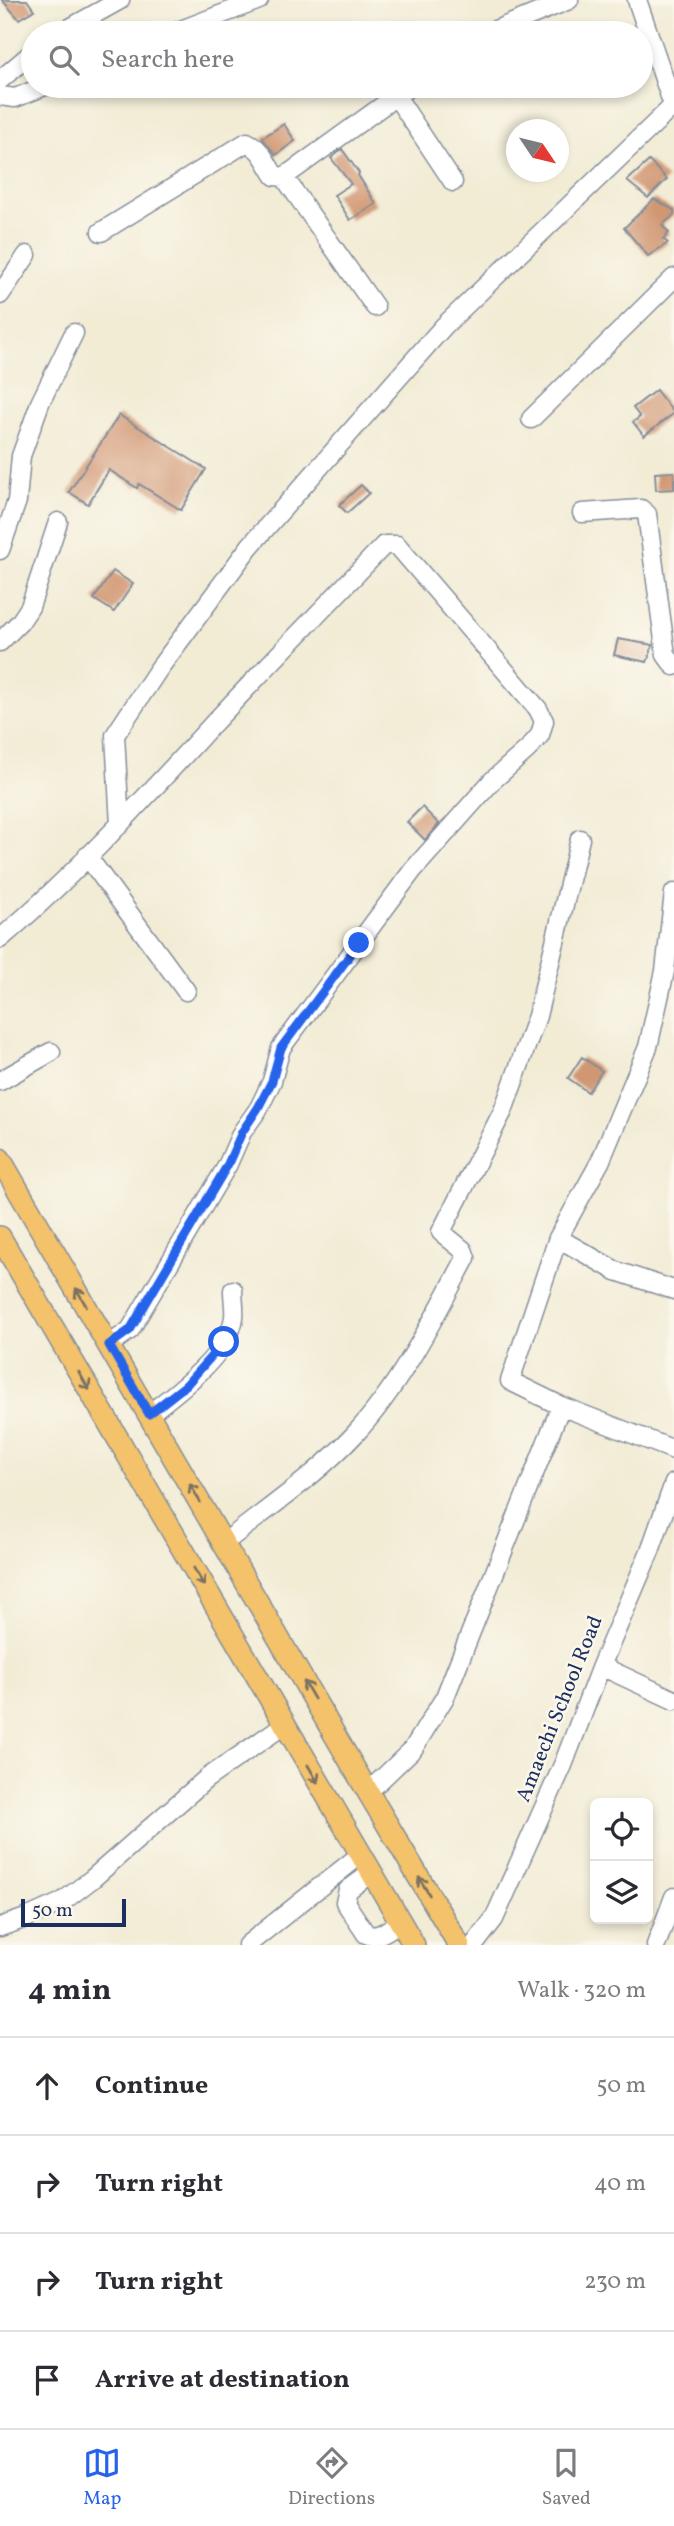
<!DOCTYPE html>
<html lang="en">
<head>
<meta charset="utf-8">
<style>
  :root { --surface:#fff; --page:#f7f7f7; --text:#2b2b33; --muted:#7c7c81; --line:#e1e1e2; --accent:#2563eb }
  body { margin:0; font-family:Vollkorn,serif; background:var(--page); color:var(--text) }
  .controls { position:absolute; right:21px; bottom:21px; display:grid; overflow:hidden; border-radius:10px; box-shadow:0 4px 10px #0003 }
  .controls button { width:63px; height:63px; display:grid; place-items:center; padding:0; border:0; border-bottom:2px solid var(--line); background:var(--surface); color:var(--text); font:35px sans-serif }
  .compass { position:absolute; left:506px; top:119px; width:63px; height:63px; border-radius:50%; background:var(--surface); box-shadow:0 4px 10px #0003; rotate:125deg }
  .scale { position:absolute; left:21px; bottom:18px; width:105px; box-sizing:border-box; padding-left:7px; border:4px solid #1b2f5e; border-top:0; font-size:19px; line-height:24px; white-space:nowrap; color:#1b2f5e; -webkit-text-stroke:5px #fbf7ec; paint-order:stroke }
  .stop { position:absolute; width:21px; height:21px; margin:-16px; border:5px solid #2563eb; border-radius:50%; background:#fff }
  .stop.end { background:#2563eb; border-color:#fff; box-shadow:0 2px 7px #0008 }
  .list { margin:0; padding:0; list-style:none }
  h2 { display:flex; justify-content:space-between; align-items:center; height:91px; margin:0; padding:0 28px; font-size:30px }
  h2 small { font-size:23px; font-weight:400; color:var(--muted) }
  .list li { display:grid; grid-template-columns:46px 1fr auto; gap:21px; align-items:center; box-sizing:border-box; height:98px; padding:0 28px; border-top:2px solid var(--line) }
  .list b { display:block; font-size:26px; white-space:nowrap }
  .list em { font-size:23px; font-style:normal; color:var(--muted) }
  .icon { flex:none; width:38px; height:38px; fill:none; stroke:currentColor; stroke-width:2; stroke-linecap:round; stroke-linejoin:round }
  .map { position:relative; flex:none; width:674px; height:1945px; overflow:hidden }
  .search { position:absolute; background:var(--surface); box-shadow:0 4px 10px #0003; left:21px; right:21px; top:21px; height:77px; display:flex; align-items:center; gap:18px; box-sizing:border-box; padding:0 24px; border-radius:38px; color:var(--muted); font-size:26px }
  .sheet { height:483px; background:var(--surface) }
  nav { display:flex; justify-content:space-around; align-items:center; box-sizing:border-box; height:98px; border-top:2px solid var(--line); background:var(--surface); font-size:19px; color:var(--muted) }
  nav a { display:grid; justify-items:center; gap:4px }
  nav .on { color:var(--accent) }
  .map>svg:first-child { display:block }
</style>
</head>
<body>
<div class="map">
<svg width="674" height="1945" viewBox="0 0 674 1945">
  <rect width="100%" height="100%" fill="#fbf7ec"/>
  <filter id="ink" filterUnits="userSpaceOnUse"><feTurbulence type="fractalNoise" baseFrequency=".0143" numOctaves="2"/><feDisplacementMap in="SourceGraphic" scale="14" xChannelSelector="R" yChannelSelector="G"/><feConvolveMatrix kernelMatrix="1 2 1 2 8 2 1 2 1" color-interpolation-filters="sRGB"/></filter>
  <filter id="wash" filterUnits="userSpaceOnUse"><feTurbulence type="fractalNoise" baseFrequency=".00686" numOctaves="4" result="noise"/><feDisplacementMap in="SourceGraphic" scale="28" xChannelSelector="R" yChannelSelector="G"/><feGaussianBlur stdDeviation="1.57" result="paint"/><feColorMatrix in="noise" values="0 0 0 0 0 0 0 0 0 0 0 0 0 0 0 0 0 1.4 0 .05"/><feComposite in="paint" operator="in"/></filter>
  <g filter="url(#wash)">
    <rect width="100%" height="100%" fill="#f2ecd5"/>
    <g id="blocks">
      <path fill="#d19773" d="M2 0H27L34 10 19 19Z
        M284 124 295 141 276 155 262 138Z
        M342 149 359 173 358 175 376 204 350 220 334 195 351 184 331 158Z
        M649 161 667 179 648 198 627 181Z
        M654 199 674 210V215L662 225 669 233 663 239 668 243 648 256 624 228Z
        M656 390 674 413 644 436 633 422 640 417 633 408Z
        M119 415 206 469 181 510 139 484 137 488 109 470 88 504 69 492Z
        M674 472V489L656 490 655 473Z
        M361 485 369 493 347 513 339 505Z
        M113 571 133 584 114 612 94 599Z
        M618 639 653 645 647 662 614 655Z
        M422 807 439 824 425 840 407 822Z
        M582 1057 602 1071 588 1092 568 1078Z"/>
    </g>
  </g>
  <g filter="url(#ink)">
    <use href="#blocks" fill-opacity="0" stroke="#868e9a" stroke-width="2"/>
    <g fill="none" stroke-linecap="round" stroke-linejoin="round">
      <g stroke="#868e9a" stroke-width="21">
        <path id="minor" d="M637 0 674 108
          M61 33 120 0
          M173 33 259 0
          M488 33 569 0
          M0 80 33 52
          M0 96 15 98 45 86
          M396 96 453 182
          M284 177 375 307
          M101 232 247 142C262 149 266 163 275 176L284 177 410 86
          M0 295 27 255
          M531 419 674 278
          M582 513 641 509 647 514 666 655 674 666
          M0 550 17 501 21 456 40 403 74 333
          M0 642 20 622 30 607 58 522
          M120 825 115 735 158 670 250 546 444 326 673 106
          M87 856 186 991
          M674 893 665 971 648 1047 600 1162 558 1238 510 1381 561 1406 674 1450
          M0 939C76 874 143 800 210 727 267 666 326 606 384 545H397L538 709 544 721 540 735 528 749 492 781 413 870 281 1048 272 1081 259 1108 242 1132 227 1166 130 1330 109 1345
          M0 1081 51 1052
          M558 1238 616 1271 674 1290
          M149 1414C177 1392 229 1355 234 1317 235 1309 233 1299 233 1290
          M224 1543C268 1508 317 1475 355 1434 400 1386 435 1316 466 1258L463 1250 441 1232 503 1111 537 1016 580 839
          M601 1666 674 1700
          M368 1792 413 1749 445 1697 561 1406
          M371 1873 348 1890 345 1902 366 1934C378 1940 390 1928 400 1922
          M0 1927 26 1918 62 1902 92 1879 206 1779 284 1725
          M247 1945 360 1855
          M474 1945 494 1919 563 1765 601 1666 650 1551 674 1483
          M656 1945 674 1897"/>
      </g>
      <g stroke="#868e9a" stroke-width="24">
        <path id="major" d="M0 1159 368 1792 459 1945
          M0 1237 414 1945"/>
      </g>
      <use href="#minor" stroke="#fff" stroke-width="18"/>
      <use href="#major" stroke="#f3c26a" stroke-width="21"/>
    </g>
    <defs><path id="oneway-shaft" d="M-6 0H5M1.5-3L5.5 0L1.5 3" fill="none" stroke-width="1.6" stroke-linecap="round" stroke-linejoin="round" transform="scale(1.75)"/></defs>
    <g stroke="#7c7163">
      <use href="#oneway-shaft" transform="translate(81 1297) rotate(-120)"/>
      <use href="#oneway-shaft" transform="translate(84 1381) rotate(60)"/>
      <use href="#oneway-shaft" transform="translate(195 1493) rotate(-120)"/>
      <use href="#oneway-shaft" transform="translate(199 1577) rotate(60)"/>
      <use href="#oneway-shaft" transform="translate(309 1690) rotate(-120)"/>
      <use href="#oneway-shaft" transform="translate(313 1774) rotate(60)"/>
      <use href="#oneway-shaft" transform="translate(424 1886) rotate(-121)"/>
    </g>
  </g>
  <g fill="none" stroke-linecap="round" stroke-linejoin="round" filter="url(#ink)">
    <path stroke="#2563eb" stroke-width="9" d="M224 1342 186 1385 149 1414 109 1345 130 1330 227 1166 242 1132 258 1108 272 1081 281 1048 359 943"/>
  </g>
  <g text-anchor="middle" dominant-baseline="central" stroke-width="5" stroke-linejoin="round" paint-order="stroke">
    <g font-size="21" fill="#1b2f5e" stroke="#fbf7ec">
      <text transform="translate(560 1709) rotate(-68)">Amaechi School Road</text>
    </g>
  </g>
</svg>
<div class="controls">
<button><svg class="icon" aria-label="locate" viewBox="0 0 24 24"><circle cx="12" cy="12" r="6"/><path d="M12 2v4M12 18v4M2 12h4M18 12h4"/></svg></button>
<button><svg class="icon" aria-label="layers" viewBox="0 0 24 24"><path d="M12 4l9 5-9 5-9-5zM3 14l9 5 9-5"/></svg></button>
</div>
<svg class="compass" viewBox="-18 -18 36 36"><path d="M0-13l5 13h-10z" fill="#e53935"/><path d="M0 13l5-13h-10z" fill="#7c7c81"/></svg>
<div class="scale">50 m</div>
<div class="stop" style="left:224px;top:1342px"></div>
<div class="stop end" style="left:359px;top:943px"></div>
<div class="search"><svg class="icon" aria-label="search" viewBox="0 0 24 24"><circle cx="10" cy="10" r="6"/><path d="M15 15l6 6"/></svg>Search here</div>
</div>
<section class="sheet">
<h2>4 min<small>Walk · 320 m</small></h2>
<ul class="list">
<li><svg class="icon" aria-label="ahead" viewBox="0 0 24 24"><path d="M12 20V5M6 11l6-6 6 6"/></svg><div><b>Continue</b></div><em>50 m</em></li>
<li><svg class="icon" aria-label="right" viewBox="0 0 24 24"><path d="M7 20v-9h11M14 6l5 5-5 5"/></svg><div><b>Turn right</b></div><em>40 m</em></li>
<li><svg class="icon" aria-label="right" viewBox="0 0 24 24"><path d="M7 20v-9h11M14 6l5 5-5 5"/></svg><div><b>Turn right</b></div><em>230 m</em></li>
<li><svg class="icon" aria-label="arrive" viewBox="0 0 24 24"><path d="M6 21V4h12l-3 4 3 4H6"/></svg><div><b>Arrive at destination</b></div></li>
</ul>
</section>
<nav>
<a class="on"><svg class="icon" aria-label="map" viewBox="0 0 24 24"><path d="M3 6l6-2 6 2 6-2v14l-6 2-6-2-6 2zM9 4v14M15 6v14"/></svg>Map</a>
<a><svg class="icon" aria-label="directions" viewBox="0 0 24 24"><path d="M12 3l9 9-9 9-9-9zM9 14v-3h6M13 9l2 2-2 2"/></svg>Directions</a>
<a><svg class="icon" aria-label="saved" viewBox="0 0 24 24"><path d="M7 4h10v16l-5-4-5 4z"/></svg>Saved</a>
</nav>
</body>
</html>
